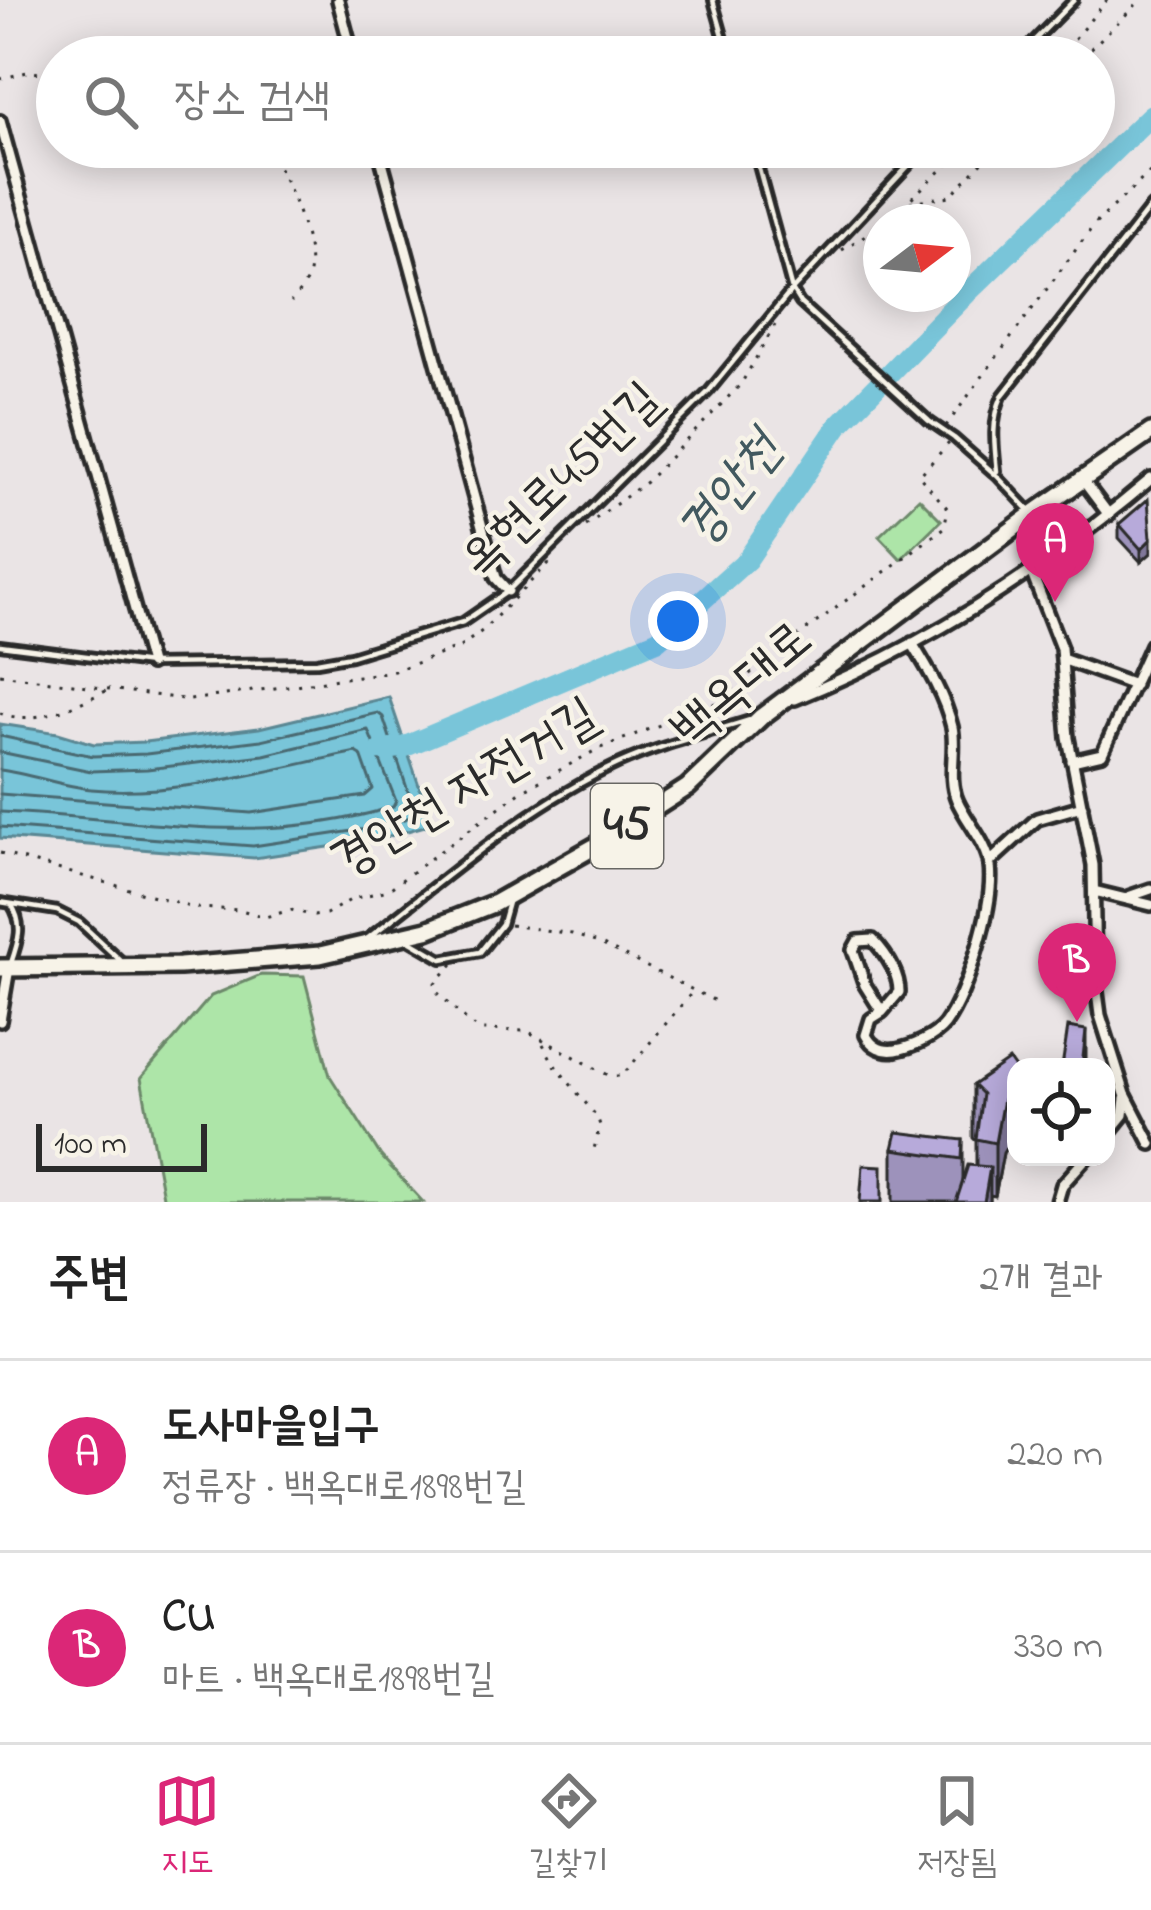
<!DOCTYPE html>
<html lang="ko">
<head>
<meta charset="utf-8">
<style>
  :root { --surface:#fff; --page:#f6f6f6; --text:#222; --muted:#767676; --line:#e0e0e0; --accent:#db2777 }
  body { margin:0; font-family:"Indie Flower","Poor Story",sans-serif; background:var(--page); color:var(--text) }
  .controls { position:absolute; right:36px; bottom:36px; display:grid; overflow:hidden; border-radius:24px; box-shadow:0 6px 30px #0003 }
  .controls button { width:108px; height:108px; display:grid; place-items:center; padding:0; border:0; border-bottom:3px solid var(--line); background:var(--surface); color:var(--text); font:60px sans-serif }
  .compass { position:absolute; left:863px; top:204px; width:108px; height:108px; border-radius:50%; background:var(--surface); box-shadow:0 6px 30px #0003; rotate:74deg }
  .scale { position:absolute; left:36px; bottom:30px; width:171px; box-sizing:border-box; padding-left:12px; border:6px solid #2b2b2b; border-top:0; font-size:33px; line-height:42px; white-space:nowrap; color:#2b2b2b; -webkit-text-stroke:9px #f7f3e8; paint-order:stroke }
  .you { position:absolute; left:678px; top:621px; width:42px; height:42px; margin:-30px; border:9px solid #fff; border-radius:50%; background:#1a73e8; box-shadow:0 0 0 18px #1a73e833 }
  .badge { display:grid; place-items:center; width:78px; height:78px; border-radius:50%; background:var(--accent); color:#fff; font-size:39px; font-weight:700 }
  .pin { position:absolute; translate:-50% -99px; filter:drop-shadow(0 3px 6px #0008) }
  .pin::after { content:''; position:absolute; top:63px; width:42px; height:36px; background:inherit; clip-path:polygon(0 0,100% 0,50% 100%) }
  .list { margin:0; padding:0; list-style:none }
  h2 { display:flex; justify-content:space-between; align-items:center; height:156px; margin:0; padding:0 48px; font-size:51px }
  h2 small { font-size:39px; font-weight:400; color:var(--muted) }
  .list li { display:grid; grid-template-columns:78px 1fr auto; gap:36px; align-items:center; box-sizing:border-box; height:192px; padding:0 48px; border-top:3px solid var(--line) }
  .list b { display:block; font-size:45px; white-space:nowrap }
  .list p { margin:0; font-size:39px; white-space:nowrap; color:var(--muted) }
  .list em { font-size:39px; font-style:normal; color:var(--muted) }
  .icon { flex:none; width:66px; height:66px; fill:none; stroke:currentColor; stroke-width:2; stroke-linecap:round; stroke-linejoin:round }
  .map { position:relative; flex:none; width:1151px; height:1202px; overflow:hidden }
  .search { position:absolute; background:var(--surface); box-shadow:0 6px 30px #0003; left:36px; right:36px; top:36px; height:132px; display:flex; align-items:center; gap:30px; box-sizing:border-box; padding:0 42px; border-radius:66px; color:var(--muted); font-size:45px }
  .sheet { height:540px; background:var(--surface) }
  nav { display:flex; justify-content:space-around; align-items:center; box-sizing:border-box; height:168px; border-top:3px solid var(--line); background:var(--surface); font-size:33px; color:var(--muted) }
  nav a { display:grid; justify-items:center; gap:6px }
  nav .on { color:var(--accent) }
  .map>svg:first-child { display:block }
</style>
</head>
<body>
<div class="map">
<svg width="1151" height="1202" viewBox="0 0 1151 1202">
  <rect width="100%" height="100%" fill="#eae4e5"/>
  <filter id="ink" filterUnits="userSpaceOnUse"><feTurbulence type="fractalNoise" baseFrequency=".00833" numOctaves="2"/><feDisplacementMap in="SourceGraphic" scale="24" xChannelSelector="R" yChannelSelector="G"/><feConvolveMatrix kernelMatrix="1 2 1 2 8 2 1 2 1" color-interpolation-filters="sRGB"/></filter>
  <g filter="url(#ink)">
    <path fill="#ade5a8" stroke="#6c886a" stroke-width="3" d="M919 498 941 520 901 559 879 536Z
      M261 975 304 976 330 1076 381 1156 423 1202H164L141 1078 211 996Z"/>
    <path fill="#79c5d9" stroke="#5a8793" stroke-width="3" d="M389 697 432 824 376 840 254 858 0 838V724L58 733 94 744 145 742 259 728Z"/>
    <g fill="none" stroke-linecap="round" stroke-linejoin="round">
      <path stroke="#4a6971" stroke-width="3" d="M0 736 93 756 146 754 261 740 378 713 383 717 415 812 411 817 373 828 253 846 0 827
        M0 752 91 771 147 769 264 755 368 730 396 801 393 807C252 849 140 817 0 812
        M0 770C30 774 62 786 91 789 176 797 273 769 356 752L361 755 373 789 365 796 251 813 0 794"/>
      <path stroke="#79c5d9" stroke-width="21" d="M381 750 404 747 658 640 747 560 838 426 969 291 1151 115"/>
      <g stroke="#2b2b2b" stroke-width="14">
        <path id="service" d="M713 0 729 57
          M1018 57 1074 0
          M753 147 792 290 800 303 929 421 954 438 997 476 1030 511
          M997 471C994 444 991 421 1002 396L1151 206
          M0 645 150 664 317 662 351 656 463 622 508 591 709 391 792 290 926 147
          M0 902 57 911 79 922 120 960
          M368 938C447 877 525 807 618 764 660 745 706 734 750 720
          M409 940 442 959 480 952 502 924 509 899
          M10 966C18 943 25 925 11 904"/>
      </g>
      <g stroke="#2b2b2b" stroke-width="18">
        <path id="minor" d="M338 0 353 57
          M0 121 150 664
          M378 147 496 578 508 591
          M1082 479 1109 515
          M1031 571 1061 648 1068 738 1093 865 1095 977 1100 1015 1125 1094 1151 1144
          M1062 659 1134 685
          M795 699C924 647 1045 569 1151 479
          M1072 761 1102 754 1151 645
          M990 862 1037 819 1082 806
          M1094 891 1151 905
          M1128 897 1151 889
          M882 1012 899 992C899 972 886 954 873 940L858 941 853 950 865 985 882 1012 871 1019 866 1035C872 1047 883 1052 896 1050 912 1047 935 1037 945 1024 967 993 995 904 990 866 988 844 966 821 957 800 947 776 957 751 952 727 945 697 928 669 912 643
          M0 1021 9 968
          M1106 1136 1123 1115 1125 1099
          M1057 1202 1062 1185 1087 1157"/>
      </g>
      <g stroke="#2b2b2b" stroke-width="24">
        <path id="primary" d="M0 968 180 966 320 955 427 930 495 903 601 843 688 787 761 717 1033 514 1151 432"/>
      </g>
      <path stroke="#2b2b2b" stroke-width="3" stroke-dasharray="3 9" stroke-linecap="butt" d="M1059 57 1107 0
        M1082 57 1141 0
        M0 79 27 72 57 74
        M267 147C284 173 318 247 308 277 305 286 297 295 291 302
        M910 202 950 196 997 147
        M885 222 967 147
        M842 250 881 225
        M946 426 1094 225 1151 171
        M586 526 646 482 741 384 775 325
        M0 674 190 700 394 671 460 647 482 631 554 558
        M0 713C34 727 75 705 106 691
        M0 853 197 908 241 910 265 917 291 910 314 916 326 914 352 899 388 890 520 792 598 749 716 703 767 659 944 528 948 509 919 476 949 443
        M510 925 572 934 601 944 719 1003
        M453 964 435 983 438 993 470 1024 481 1030 527 1031 610 1076H620L628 1069 694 990
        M543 1044 554 1064 597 1117 600 1125 593 1153"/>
      <use href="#service" stroke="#f7f3e8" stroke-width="4.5"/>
      <use href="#minor" stroke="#f7f3e8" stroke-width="9"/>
      <use href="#primary" stroke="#f7f3e8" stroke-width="15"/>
    </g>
    <path fill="#9d92bb" stroke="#2b2b2b" stroke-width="3" d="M1119 524 1151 553 1141 562 1119 538Z
      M1016 1070V1148L1011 1140 1003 1153 995 1196 990 1195V1202H893V1149L963 1140V1180L976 1166V1141L973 1138V1085Z"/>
    <path fill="#807799" stroke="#2b2b2b" stroke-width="3" d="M1151 539V553L1141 562V549Z
      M1086 1030V1067H1082Z
      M1011 1086V1140L1003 1153 995 1196V1143L1003 1099Z
      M990 1167V1202H984Z"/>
    <path fill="#b7aada" stroke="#2b2b2b" stroke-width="3" d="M1148 499 1151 539 1141 549 1119 524Z
      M1068 1027 1086 1030 1082 1067H1062Z
      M1009 1060 1016 1070V1094L1011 1086 1003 1099 995 1143 976 1139 982 1094 973 1085Z
      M897 1132 963 1140 962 1159 893 1149Z
      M863 1165 882 1166V1202H860Z
      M968 1165 990 1167 984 1202H956Z"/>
  </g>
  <g text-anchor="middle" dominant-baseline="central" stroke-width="9" stroke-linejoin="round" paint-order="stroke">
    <rect fill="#f7f3e8" stroke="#686764" stroke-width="3" x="591" y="784" width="72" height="84" rx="9"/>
    <g font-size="48" font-weight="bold" fill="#2b2b2b">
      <text x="627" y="826">45</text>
    </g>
    <g font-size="51" fill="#2b2b2b" stroke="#f7f3e8">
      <text transform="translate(563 482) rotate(-44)">옥현로45번길</text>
      <text transform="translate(743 686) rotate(-40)">백옥대로</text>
      <text transform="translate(466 790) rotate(-31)">경안천 자전거길</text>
    </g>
    <g font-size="54" font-style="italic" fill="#42595f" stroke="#f7f3e8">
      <text transform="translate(732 492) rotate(-52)">경안천</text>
    </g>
  </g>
</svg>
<div class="controls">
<button><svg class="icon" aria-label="locate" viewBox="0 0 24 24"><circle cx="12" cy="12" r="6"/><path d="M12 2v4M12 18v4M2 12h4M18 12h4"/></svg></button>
</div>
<svg class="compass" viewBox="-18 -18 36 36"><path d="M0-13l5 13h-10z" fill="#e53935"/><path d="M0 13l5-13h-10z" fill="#767676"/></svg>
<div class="scale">100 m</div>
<div class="you"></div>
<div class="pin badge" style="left:1055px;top:602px">A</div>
<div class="pin badge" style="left:1077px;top:1022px">B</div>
<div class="search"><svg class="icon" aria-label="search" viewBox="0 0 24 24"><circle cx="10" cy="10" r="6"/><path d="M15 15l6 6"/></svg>장소 검색</div>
</div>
<section class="sheet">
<h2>주변<small>2개 결과</small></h2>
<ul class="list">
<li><span class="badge">A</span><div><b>도사마을입구</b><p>정류장 · 백옥대로1898번길</p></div><em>220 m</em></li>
<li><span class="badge">B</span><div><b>CU</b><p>마트 · 백옥대로1898번길</p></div><em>330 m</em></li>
</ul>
</section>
<nav>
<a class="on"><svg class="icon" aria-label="map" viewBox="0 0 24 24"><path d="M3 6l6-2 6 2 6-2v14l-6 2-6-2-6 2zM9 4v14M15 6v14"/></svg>지도</a>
<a><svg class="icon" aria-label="directions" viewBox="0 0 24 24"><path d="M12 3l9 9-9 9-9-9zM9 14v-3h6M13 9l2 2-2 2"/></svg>길찾기</a>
<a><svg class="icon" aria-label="saved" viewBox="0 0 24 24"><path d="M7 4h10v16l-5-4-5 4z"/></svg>저장됨</a>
</nav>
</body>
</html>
